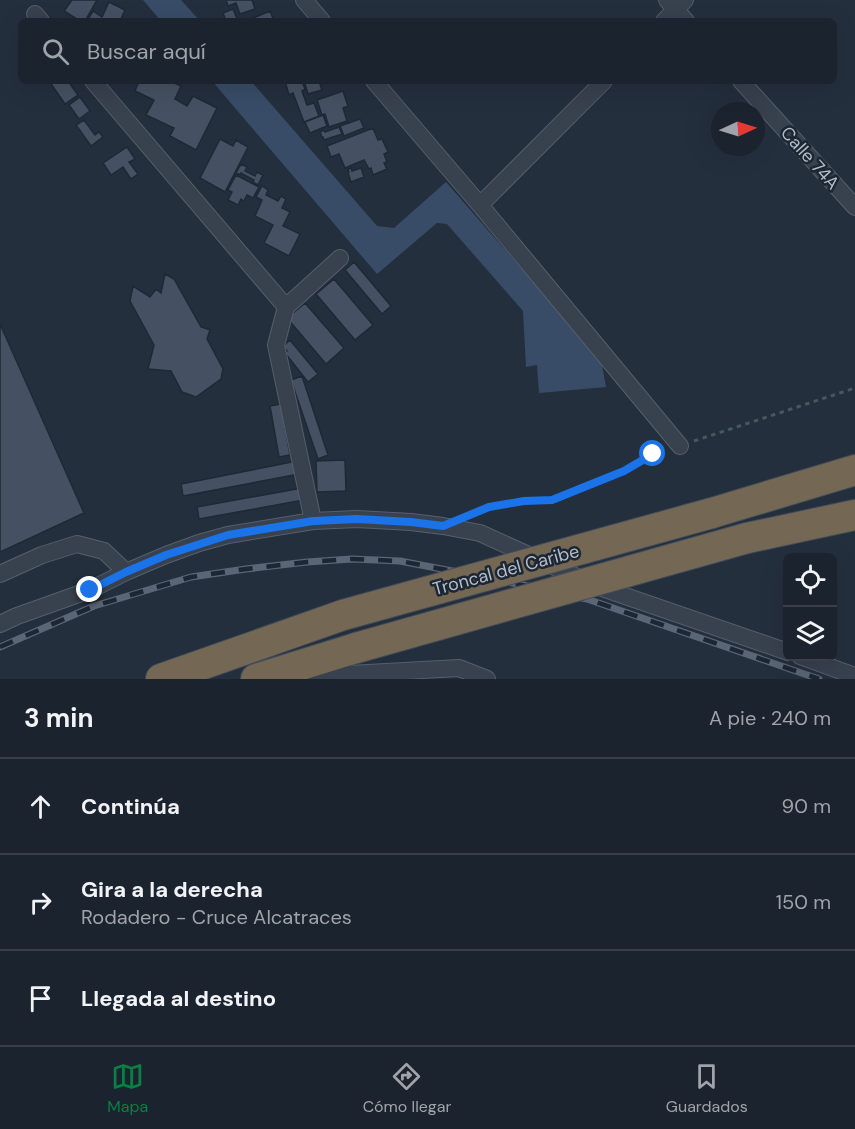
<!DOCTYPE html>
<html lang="es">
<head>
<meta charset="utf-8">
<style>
  :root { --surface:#1b232e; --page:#282f3a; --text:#f1f3f6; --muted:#a0a4aa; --line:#39404a; --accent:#0b8043 }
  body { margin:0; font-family:"DM Sans",sans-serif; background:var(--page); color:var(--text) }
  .controls { position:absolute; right:18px; bottom:18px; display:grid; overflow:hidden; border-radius:9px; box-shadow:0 6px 24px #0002 }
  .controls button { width:54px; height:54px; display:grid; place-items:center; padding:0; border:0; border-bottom:2px solid var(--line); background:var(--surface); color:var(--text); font:30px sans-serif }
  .compass { position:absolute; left:711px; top:102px; width:54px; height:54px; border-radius:50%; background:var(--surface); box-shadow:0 6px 24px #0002; rotate:86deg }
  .stop { position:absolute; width:18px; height:18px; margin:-14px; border:4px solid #1a73e8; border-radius:50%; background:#fff }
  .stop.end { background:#1a73e8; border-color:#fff; box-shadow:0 2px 6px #0008 }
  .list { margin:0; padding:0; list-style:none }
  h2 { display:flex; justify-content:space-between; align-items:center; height:78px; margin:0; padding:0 24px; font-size:26px }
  h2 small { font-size:20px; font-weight:400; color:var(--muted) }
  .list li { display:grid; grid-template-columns:39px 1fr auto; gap:18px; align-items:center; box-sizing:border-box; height:96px; padding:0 24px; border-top:2px solid var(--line) }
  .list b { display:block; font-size:22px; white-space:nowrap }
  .list p { margin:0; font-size:20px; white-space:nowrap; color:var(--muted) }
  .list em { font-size:20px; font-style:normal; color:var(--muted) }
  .icon { flex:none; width:33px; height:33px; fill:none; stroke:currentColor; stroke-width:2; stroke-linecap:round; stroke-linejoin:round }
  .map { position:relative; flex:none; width:855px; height:679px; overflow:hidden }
  .search { position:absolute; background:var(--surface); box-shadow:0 6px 24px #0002; left:18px; right:18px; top:18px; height:66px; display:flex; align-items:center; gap:15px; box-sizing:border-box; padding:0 21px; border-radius:9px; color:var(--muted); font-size:22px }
  .sheet { height:366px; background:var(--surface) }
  nav { display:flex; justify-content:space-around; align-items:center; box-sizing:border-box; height:84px; border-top:2px solid var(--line); background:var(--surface); font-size:16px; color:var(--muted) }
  nav a { display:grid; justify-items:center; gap:3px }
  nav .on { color:var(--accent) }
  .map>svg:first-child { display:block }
</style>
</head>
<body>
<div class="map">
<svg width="855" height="679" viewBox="0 0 855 679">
  <rect width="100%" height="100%" fill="#242f3e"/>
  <path fill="#394c67" d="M143 0H181L200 21H161Z
    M212 81H251L377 226 394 228 446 182 601 360 606 387 539 393 537 365 526 367 523 311 447 224 437 223 377 274Z"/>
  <path fill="#455162" stroke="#1f2835" stroke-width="1.5" d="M72 0H97L85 21H80L64 11Z
    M226 0H252L255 9 240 14 236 3 228 6Z
    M109 2 125 10 120 21H87L93 11 102 17Z
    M233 9 238 21H226L223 13Z
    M270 11 274 21H246Z
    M49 81H68L78 95 65 104Z
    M139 81H170L181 86 175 99 187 106 193 96 217 108 196 150 170 136 174 128 146 115 154 100 135 91Z
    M285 81H302L305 89 302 91 307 105 314 103 319 116 304 122 293 93 289 95Z
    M304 81H319L322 90 308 94Z
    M343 91 348 106 343 108 347 121 329 127 325 114 322 115 317 100Z
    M80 97 90 111 79 119 69 105Z
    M323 115 327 126 310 133 305 122Z
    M360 119 364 128 344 136 340 126Z
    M84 120 95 135 99 132 103 137 91 146 76 125Z
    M339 127 342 134 324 140 323 137H322L320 132 324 130 325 132Z
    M373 128 378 140 382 139 388 152 384 154 387 162 384 163 387 169 373 175 371 168 369 169 364 160 345 168 339 154 331 157 327 146Z
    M220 139 233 146 236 140 248 147 225 192 200 178Z
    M127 147 135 159 129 162 138 174 131 179 123 167 111 175 103 163Z
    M241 164 247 167 245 171 255 176 257 172 263 175 258 185 253 182 254 180 241 173V175L236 173Z
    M351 168 352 171 361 168 364 177 351 182 348 173 349 172 348 169Z
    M236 175 259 187 253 198 247 195 244 201 241 199 238 205 228 200 232 192 228 190Z
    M262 186 268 190 266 195 278 201 281 196 286 199 282 208 290 212 283 226 300 234 289 256 264 243 273 225 255 216 262 200 256 197Z
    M354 262 391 306 382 314 345 270Z
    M165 274 174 279 201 327 210 330 207 339 223 369 221 379 196 397 182 392 171 371 148 369 154 345 130 301 133 286 150 297 156 289 161 293Z
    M334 279 373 325 355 340 316 294Z
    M305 303 344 348 326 364 287 318Z
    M0 324 84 513 0 552Z
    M290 340 318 374 308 382 285 353 287 351 283 346Z
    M302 376 328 455 318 459 291 380Z
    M281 404 290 455 279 457 270 406Z
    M345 460 346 491 317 492 316 461Z
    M297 461 299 474 183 496 181 484Z
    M302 488 304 500 199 519 197 507Z"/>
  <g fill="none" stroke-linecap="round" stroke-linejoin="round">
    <g stroke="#565f6c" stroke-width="18">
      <path id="street" d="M304 0 322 21
        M667 0 686 21
        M35 14 41 21
        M664 21 685 0
        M93 81 286 307
        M374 81 480 205 680 446
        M741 81 855 207
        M480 205 604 81
        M313 521 276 345 286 307 340 258
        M0 574 42 555 77 544 104 551 126 572
        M0 624 17 616 90 590 126 572 166 555 199 543 228 535 313 521 357 519 411 522 443 526 480 533 599 587 788 652
        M800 656 855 676
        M295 677 459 668 487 679"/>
    </g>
    <g stroke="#434c59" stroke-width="32">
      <path id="highway" d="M712 513 855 470
        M747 538 855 515
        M161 679 343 615
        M256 679 356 648"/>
    </g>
    <path stroke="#44595c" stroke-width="3" stroke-dasharray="4.5 4.5" stroke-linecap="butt" d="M694 441 855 388
      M471 514 489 507 524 501 552 500 624 471 653 454 663 452"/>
    <use href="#street" stroke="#38414e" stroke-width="16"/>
    <use href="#highway" stroke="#746855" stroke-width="30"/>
    <g stroke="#5a6575" stroke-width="7">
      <path id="rail" d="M0 647 94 606 191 577 246 569 307 562 352 559 400 561 499 580 587 599 819 679"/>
    </g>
    <use href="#rail" stroke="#1d2633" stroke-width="4.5" stroke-dasharray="14" stroke-linecap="butt"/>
    <g stroke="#434c59" stroke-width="32" stroke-linecap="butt">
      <path id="highway-bridge" d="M343 615 712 513
        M356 648 747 538"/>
    </g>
    <use href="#highway-bridge" stroke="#746855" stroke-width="30"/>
  </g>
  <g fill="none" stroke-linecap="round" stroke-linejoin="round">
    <path stroke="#1a73e8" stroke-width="8" d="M90 590 126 572 166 555 228 535 313 521 357 519 411 522 443 526 489 507 524 501 552 500 624 471 653 454"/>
  </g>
  <g text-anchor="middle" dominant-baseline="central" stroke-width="5" stroke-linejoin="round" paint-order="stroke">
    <g font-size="18" fill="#b4bcc9" stroke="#1d2633">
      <text transform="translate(810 158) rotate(48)">Calle 74A</text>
      <text transform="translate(506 570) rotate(-15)">Troncal del Caribe</text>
    </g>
  </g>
</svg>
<div class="controls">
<button><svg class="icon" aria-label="locate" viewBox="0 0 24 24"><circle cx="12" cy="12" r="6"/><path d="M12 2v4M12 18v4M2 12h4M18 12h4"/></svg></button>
<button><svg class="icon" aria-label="layers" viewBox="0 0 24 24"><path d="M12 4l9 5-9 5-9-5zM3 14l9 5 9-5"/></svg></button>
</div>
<svg class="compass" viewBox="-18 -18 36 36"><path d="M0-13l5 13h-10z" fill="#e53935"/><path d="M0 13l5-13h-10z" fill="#a0a4aa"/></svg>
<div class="stop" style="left:653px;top:454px"></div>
<div class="stop end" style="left:90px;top:590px"></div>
<div class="search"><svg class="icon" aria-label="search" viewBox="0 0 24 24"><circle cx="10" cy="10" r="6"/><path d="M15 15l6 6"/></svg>Buscar aquí</div>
</div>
<section class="sheet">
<h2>3 min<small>A pie · 240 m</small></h2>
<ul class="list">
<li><svg class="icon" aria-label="ahead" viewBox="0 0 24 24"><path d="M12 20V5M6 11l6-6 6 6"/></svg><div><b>Continúa</b></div><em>90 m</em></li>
<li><svg class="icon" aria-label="right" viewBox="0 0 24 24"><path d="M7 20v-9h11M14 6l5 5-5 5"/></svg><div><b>Gira a la derecha</b><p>Rodadero - Cruce Alcatraces</p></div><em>150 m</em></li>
<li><svg class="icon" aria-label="arrive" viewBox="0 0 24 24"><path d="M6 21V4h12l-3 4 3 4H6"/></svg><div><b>Llegada al destino</b></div></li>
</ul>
</section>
<nav>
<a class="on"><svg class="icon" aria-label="map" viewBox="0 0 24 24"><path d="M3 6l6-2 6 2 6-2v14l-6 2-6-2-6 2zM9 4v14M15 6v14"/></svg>Mapa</a>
<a><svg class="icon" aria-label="directions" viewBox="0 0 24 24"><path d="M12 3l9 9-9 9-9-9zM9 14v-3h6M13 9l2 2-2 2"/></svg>Cómo llegar</a>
<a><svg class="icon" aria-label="saved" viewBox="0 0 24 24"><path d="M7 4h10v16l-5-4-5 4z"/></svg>Guardados</a>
</nav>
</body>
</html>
